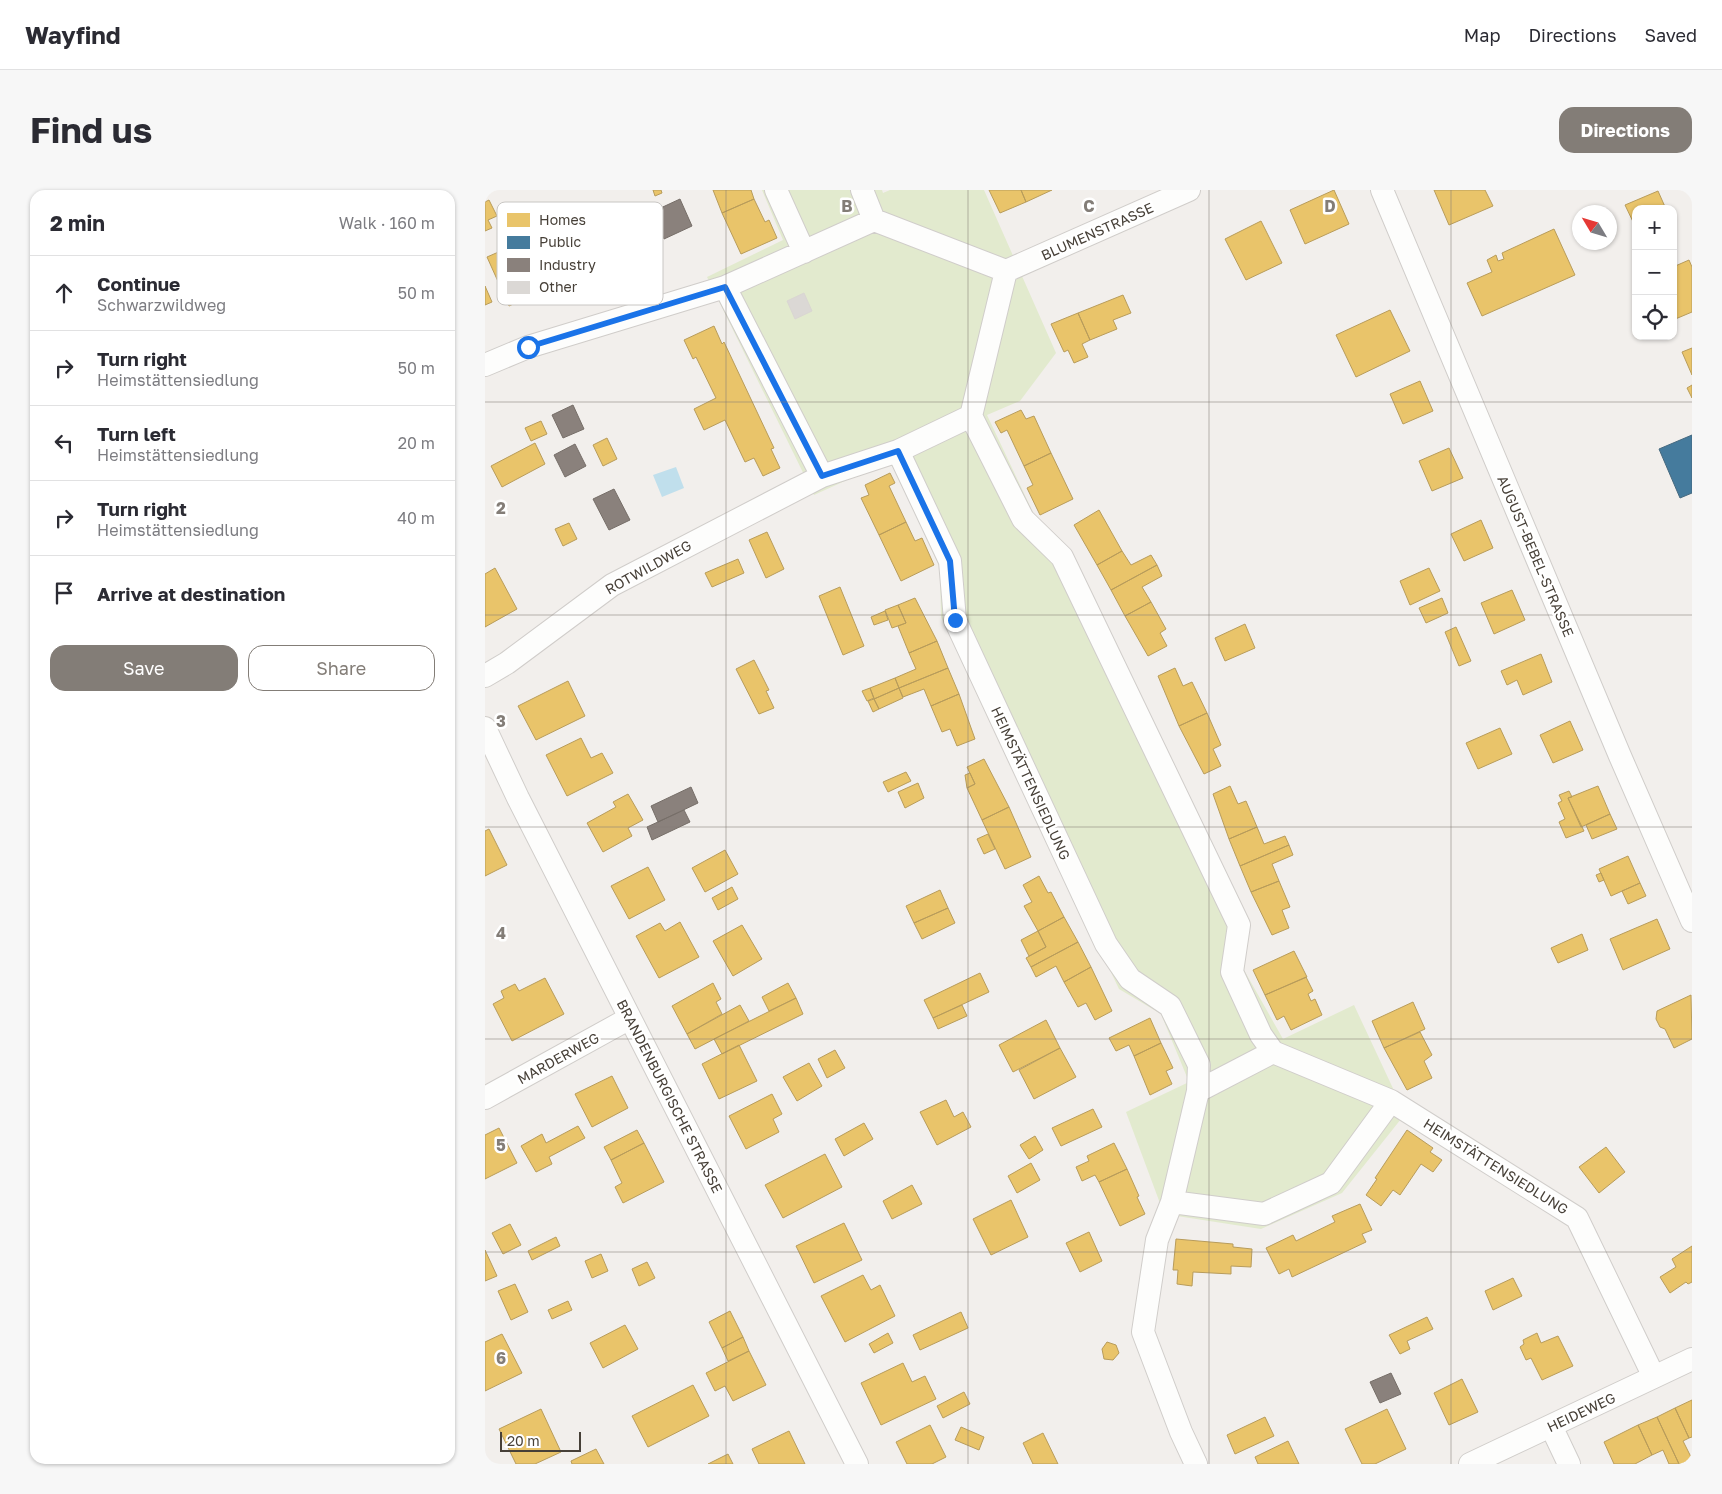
<!DOCTYPE html>
<html lang="en">
<head>
<meta charset="utf-8">
<style>
  :root { --surface:#fff; --page:#f7f7f7; --text:#2b2b33; --muted:#7c7c81; --line:#e1e1e2; --accent:#837d77 }
  body { margin:0; font-family:"Golos Text",sans-serif; background:var(--page); color:var(--text) }
  .controls { position:absolute; right:15px; top:15px; display:grid; overflow:hidden; border-radius:10px; box-shadow:0 1px 4px #0004 }
  .controls button { width:45px; height:45px; display:grid; place-items:center; padding:0; border:0; border-bottom:1px solid var(--line); background:var(--surface); color:var(--text); font:25px sans-serif }
  .compass { position:absolute; left:1087px; top:15px; width:45px; height:45px; border-radius:50%; background:var(--surface); box-shadow:0 1px 4px #0004; rotate:308deg }
  .scale { position:absolute; left:15px; bottom:12px; width:81px; box-sizing:border-box; padding-left:5px; border:2px solid #474038; border-top:0; font-size:14px; line-height:18px; white-space:nowrap; color:#474038; -webkit-text-stroke:4px #fff; paint-order:stroke }
  .stop { position:absolute; width:15px; height:15px; margin:-11px; border:4px solid #1a73e8; border-radius:50%; background:#fff }
  .stop.end { background:#1a73e8; border-color:#fff; box-shadow:0 1px 5px #0008 }
  .list { margin:0; padding:0; list-style:none }
  h2 { display:flex; justify-content:space-between; align-items:center; height:65px; margin:0; padding:0 20px; font-size:21px }
  h2 small { font-size:16px; font-weight:400; color:var(--muted) }
  .list li { display:grid; grid-template-columns:32px 1fr auto; gap:15px; align-items:center; box-sizing:border-box; height:75px; padding:0 20px; border-top:1px solid var(--line) }
  .list b { display:block; font-size:19px; white-space:nowrap }
  .list p { margin:0; font-size:16px; white-space:nowrap; color:var(--muted) }
  .list em { font-size:16px; font-style:normal; color:var(--muted) }
  .actions { display:flex; gap:10px; padding:15px 20px }
  .actions a { flex:1; padding:11px 0; border:1px solid var(--accent); border-radius:15px; text-align:center; font-size:18px; color:var(--accent) }
  .actions .main { background:var(--accent); color:#fff }
  .icon { flex:none; width:28px; height:28px; fill:none; stroke:currentColor; stroke-width:2; stroke-linecap:round; stroke-linejoin:round }
  .map { position:relative; flex:none; width:1207px; height:1274px; overflow:hidden; border-radius:15px }
  header { display:flex; align-items:center; gap:30px; box-sizing:border-box; height:70px; padding:0 25px; background:var(--surface); border-bottom:1px solid var(--line) }
  header strong { font-size:24px }
  nav { display:flex; gap:28px; margin-inline-start:auto; font-size:18px }
  .intro { display:flex; align-items:center; justify-content:space-between; box-sizing:border-box; height:120px; padding:0 30px }
  h1 { margin:0; font-size:35px }
  .button { padding:12px 22px; border-radius:15px; background:var(--accent); color:#fff; font-size:18px; font-weight:700 }
  main { display:flex; gap:30px; padding:0 30px }
  aside { flex:1; background:var(--surface); border-radius:15px; box-shadow:0 1px 4px #0004 }
  .map>svg:first-child { display:block }
</style>
</head>
<body>
<header>
<strong>Wayfind</strong>
<nav><a>Map</a><a>Directions</a><a>Saved</a></nav>
</header>
<div class="intro"><h1>Find us</h1><a class="button">Directions</a></div>
<main>
<aside>
<h2>2 min<small>Walk · 160 m</small></h2>
<ul class="list">
<li><svg class="icon" aria-label="ahead" viewBox="0 0 24 24"><path d="M12 20V5M6 11l6-6 6 6"/></svg><div><b>Continue</b><p>Schwarzwildweg</p></div><em>50 m</em></li>
<li><svg class="icon" aria-label="right" viewBox="0 0 24 24"><path d="M7 20v-9h11M14 6l5 5-5 5"/></svg><div><b>Turn right</b><p>Heimstättensiedlung</p></div><em>50 m</em></li>
<li><svg class="icon" aria-label="left" viewBox="0 0 24 24"><path d="M17 20v-9H6M10 6l-5 5 5 5"/></svg><div><b>Turn left</b><p>Heimstättensiedlung</p></div><em>20 m</em></li>
<li><svg class="icon" aria-label="right" viewBox="0 0 24 24"><path d="M7 20v-9h11M14 6l5 5-5 5"/></svg><div><b>Turn right</b><p>Heimstättensiedlung</p></div><em>40 m</em></li>
<li><svg class="icon" aria-label="arrive" viewBox="0 0 24 24"><path d="M6 21V4h12l-3 4 3 4H6"/></svg><div><b>Arrive at destination</b></div></li>
</ul>
<div class="actions"><a class="main">Save</a><a>Share</a></div>
</aside>
<div class="map">
<svg width="1207" height="1274" viewBox="0 0 1207 1274">
  <rect width="100%" height="100%" fill="#f2efec"/>
  <path fill="#e2eace" d="M277 0H397L398 3 405 0H499L571 163 535 211 502 225 553 333 763 728 759 780 798 849 869 815 920 924 857 1003 776 1039 679 1024 641 922 704 892 676 824 634 799 456 427 455 378 406 270 329 305 222 87 298 50Z"/>
  <path fill="#c0dfec" d="M191 277 199 298 177 307 168 285Z"/>
  <path fill="#e9c46a" stroke="#b89c5b" d="M168 0H176L177 3 170 6Z
    M228 0H266L269 9 237 23Z
    M504 0H536L541 12 515 23Z
    M536 0H567L541 12Z
    M849 0 864 34 820 54 805 20Z
    M949 0H1000L1008 16 964 35Z
    M1173 1 1181 19H1151V38L1140 15Z
    M269 9 280 32 284 30 292 48 256 64 237 23Z
    M4 10 12 26 3 30 7 38 0 41V12Z
    M776 31 797 73 761 90 740 49Z
    M1069 39 1090 85 997 126 982 93 1007 82 1002 70 1011 65 1013 71 1019 69 1017 63Z
    M56 56 72 94 24 116 2 67 25 57 30 68Z
    M1204 70 1207 77V122L1188 130V77Z
    M0 96 7 112 0 115Z
    M638 105 646 123 628 130 632 139 605 150 593 123Z
    M905 120 925 161 871 187 851 145Z
    M593 123 605 150 597 154 603 167 589 173 583 160 579 162 566 134Z
    M229 136 237 154 239 152 289 258 286 259 295 278 278 286 269 268 260 272 240 230 219 240 209 219 231 208 211 167 208 169 199 150Z
    M1207 158V185L1197 162Z
    M935 191 948 221 918 234 905 204Z
    M1207 195V208L1202 198Z
    M536 220 541 229 549 226 566 263 539 276 522 240 516 243 510 232Z
    M56 231 62 244 46 251 40 238Z
    M122 248 132 269 118 276 108 255Z
    M50 253 60 274 17 297 6 276Z
    M964 258 978 288 947 301 934 271Z
    M566 263 588 309 555 325 542 298 548 295 539 276Z
    M405 283 410 293 404 296 421 332 394 345 376 308 384 305 380 295Z
    M614 320 637 361 612 375 589 335Z
    M996 330 1008 358 979 371 966 344Z
    M421 332 430 351 437 348 449 375 416 391 394 345Z
    M84 333 92 349 78 356 70 339Z
    M282 342 299 379 281 388 264 350Z
    M637 361 646 375 666 365 672 375 626 400 612 375Z
    M253 369 259 383 227 397 220 383Z
    M672 375 677 386 657 397 666 412 640 426 626 400Z
    M10 378 32 419 0 437V384Z
    M944 378 955 401 925 415 915 391Z
    M355 397 379 456 358 465 334 406Z
    M1027 400 1040 430 1009 444 996 413Z
    M430 408 452 451 424 463 413 436 421 433 413 415Z
    M957 408 963 423 941 433 934 418Z
    M666 412 681 439 675 443 682 456 663 466 640 426Z
    M413 415 421 433 407 438 400 420Z
    M400 421 403 430 389 435 386 427Z
    M760 434 770 458 740 471 730 448Z
    M971 437 986 471 974 476 960 442Z
    M452 451 463 478 414 498 410 488 431 479 424 463Z
    M1056 464 1067 492 1038 505 1032 490 1022 495 1016 481Z
    M269 470 284 500 281 501 289 518 274 524 251 479Z
    M463 478 474 504 446 516 439 499 418 507 414 498Z
    M690 478 698 496 707 492 722 523 694 536 673 486Z
    M410 488 414 498 389 509 385 498Z
    M83 491 100 526 51 550 33 516Z
    M385 498 389 508 382 511 377 501Z
    M414 498 418 508 394 519 389 509Z
    M474 504 490 549 472 556 465 539 457 542 446 516Z
    M389 509 394 519 388 522 383 511Z
    M722 523 736 555 728 559 736 576 719 584 694 536Z
    M1085 531 1098 560 1068 573 1055 545Z
    M1015 538 1027 564 993 579 981 553Z
    M96 548 106 568 117 563 128 583 82 606 61 565Z
    M499 569 524 617 497 630 482 598 490 594 482 577Z
    M421 582 426 591 403 602 398 592Z
    M485 583 490 594 482 598 480 585Z
    M433 593 439 608 420 618 413 602Z
    M745 596 753 614 761 611 772 637 744 649 728 604Z
    M1113 596 1125 624 1096 637 1083 608Z
    M1084 601 1087 607 1083 608 1099 641 1081 648 1074 632 1080 629 1073 613 1077 611 1074 605Z
    M143 604 158 630 143 638 147 646 118 662 102 633 131 617 128 612Z
    M524 617 546 667 520 679 497 630Z
    M1125 624 1132 639 1107 649 1101 635Z
    M772 637 779 654 800 646 804 655 755 676 744 649Z
    M4 639 22 675 0 686V641Z
    M503 644 510 659 499 664 492 649Z
    M804 655 808 665 787 674 794 691 766 702 755 676Z
    M240 660 253 684 220 702 207 678Z
    M1143 666 1155 693 1126 706 1114 679Z
    M163 677 180 710 144 729 126 696Z
    M1116 683 1119 690 1114 692 1111 685Z
    M554 686 563 703 566 702 579 727 553 741 539 716 547 712 538 695Z
    M794 691 805 717 797 720 804 738 787 745 766 702Z
    M1155 693 1161 706 1143 714 1137 701Z
    M247 697 253 709 233 720 227 708Z
    M455 700 463 718 429 733 421 716Z
    M463 718 470 733 437 749 429 733Z
    M579 727 593 752 546 777 541 768 561 757 553 741Z
    M1172 729 1185 759 1138 780 1125 749Z
    M195 732 214 767 174 788 151 746 175 733 180 741Z
    M257 735 277 769 248 786 228 751Z
    M553 741 561 757 544 766 536 750Z
    M1097 744 1103 760 1073 773 1066 758Z
    M593 752 606 777 579 792 571 776 551 787 546 777Z
    M809 761 822 787 780 805 768 780Z
    M606 777 627 821 610 830 601 813 593 817 579 792Z
    M495 783 504 802 448 828 439 810Z
    M821 787 828 801 823 804 826 811 830 809 837 825 806 840 799 826 792 830 780 805Z
    M60 788 79 824 27 851 8 814 19 808 16 801 30 794 34 801Z
    M228 793 236 809 231 812 237 824 202 844 187 816Z
    M303 793 311 808 284 821 277 807Z
    M1206 805 1207 849 1189 858 1180 839 1175 837 1171 829 1172 821Z
    M311 808 318 824 237 864 229 849Z
    M928 812 940 839 899 858 887 831Z
    M255 815 264 831 210 859 202 844Z
    M477 815 482 826 453 839 448 828Z
    M665 828 676 853 649 866 644 855 631 861 624 848Z
    M561 830 575 858 528 882 514 855Z
    M935 842 947 865 939 871 947 888 922 900 899 858Z
    M676 853 688 878 681 881 687 894 665 905 649 866Z
    M254 855 272 891 234 909 217 874Z
    M575 858 591 887 549 909 534 880Z
    M350 860 360 878 342 888 333 869Z
    M324 873 337 896 312 911 298 887Z
    M127 886 143 918 107 937 90 904Z
    M287 904 297 924 288 929 294 942 261 959 244 926Z
    M461 910 469 927 478 922 486 937 452 955 435 922Z
    M608 919 617 937 576 956 567 938Z
    M379 933 388 949 359 966 350 949Z
    M93 936 100 948 64 967 67 974 51 982 36 956 57 944 61 953Z
    M14 938 32 973 0 989V945Z
    M152 940 159 953 126 970 119 957Z
    M922 940 948 958 945 962 957 970 948 982 936 974 915 1005 908 1000 896 1016 881 1005 892 989 890 988Z
    M550 946 558 960 544 969 535 955Z
    M159 953 179 992 138 1013 130 997 137 993 126 970Z
    M629 953 642 979 614 992 610 985 597 991 591 977 604 971 602 966Z
    M1121 957 1140 982 1114 1003 1094 977Z
    M340 964 357 997 298 1028 280 995Z
    M546 973 555 990 532 1003 523 986Z
    M642 979 654 1006 652 1007 660 1024 635 1036 614 992Z
    M427 995 437 1014 407 1029 398 1011Z
    M526 1010 543 1047 506 1065 488 1029Z
    M875 1014 887 1040 877 1044 881 1052 807 1087 804 1079 794 1084 781 1058 808 1045 811 1051 850 1032 847 1026Z
    M359 1033 377 1070 329 1093 311 1056Z
    M25 1034 36 1055 18 1064 7 1043Z
    M604 1042 617 1071 595 1082 581 1053Z
    M71 1047 75 1056 47 1070 43 1061Z
    M691 1049 748 1054V1057L767 1059 766 1077 746 1076V1084L708 1082 707 1096 692 1094 693 1080H688Z
    M1207 1056V1092L1203 1094 1201 1092 1185 1103 1175 1087 1191 1077 1187 1069Z
    M0 1060 12 1086 0 1091Z
    M116 1064 123 1081 107 1088 100 1071Z
    M162 1072 170 1088 154 1096 147 1079Z
    M378 1085 386 1100 395 1095 410 1126 360 1152 336 1106Z
    M1028 1088 1037 1106 1008 1120 1000 1101Z
    M30 1094 43 1122 26 1130 13 1101Z
    M83 1111 87 1120 67 1129 63 1120Z
    M245 1121 258 1147 237 1158 224 1132Z
    M476 1122 483 1138 435 1160 428 1145Z
    M942 1127 948 1139 922 1151 925 1159 915 1164 904 1145Z
    M140 1135 153 1159 118 1178 105 1153Z
    M403 1143 408 1153 389 1163 384 1154Z
    M1052 1143 1056 1153 1073 1146 1088 1176 1057 1190 1046 1168 1041 1170 1035 1157 1039 1154 1038 1150Z
    M17 1144 37 1183 0 1201V1152Z
    M258 1147 264 1161 243 1171 237 1158Z
    M622 1152 631 1155 634 1163 628 1170 619 1169 617 1159Z
    M264 1161 281 1195 248 1211 240 1196 230 1201 221 1183Z
    M418 1173 427 1192 440 1186 451 1209 396 1235 376 1193Z
    M977 1189 993 1222 964 1235 949 1203Z
    M208 1195 224 1226 163 1257 147 1226Z
    M479 1202 485 1214 458 1228 452 1216Z
    M1207 1210V1247L1204 1248 1190 1218Z
    M1190 1218 1204 1248 1198 1251 1207 1269 1197 1274H1194L1172 1227Z
    M56 1219 76 1262 50 1274H31L14 1239Z
    M902 1219 921 1259 890 1274H877L860 1239Z
    M780 1227 789 1246 750 1264 742 1245Z
    M1172 1227 1194 1274H1184L1178 1260 1167 1265 1153 1235Z
    M445 1235 461 1267 447 1274H422L411 1252Z
    M1153 1235 1167 1265 1150 1274H1129L1119 1252Z
    M476 1237 499 1247 494 1260 470 1250Z
    M304 1241 320 1274H274L267 1259Z
    M558 1243 573 1274H548L538 1253Z
    M803 1251 814 1274H773L770 1267Z
    M111 1259 119 1274H87L86 1271Z
    M243 1264 248 1274H223Z"/>
  <path fill="#457b9d" stroke="#46697f" d="M1207 245V303L1195 308 1174 259Z"/>
  <path fill="#8a817c" stroke="#766e68" d="M195 9 207 36 179 49 167 22Z
    M88 215 99 239 78 248 67 225Z
    M90 254 101 276 80 287 69 265Z
    M129 299 145 330 124 340 108 309Z
    M206 597 213 613 173 632 166 616Z
    M199 620 205 632 167 650 162 637Z
    M906 1183 916 1204 895 1213 885 1192Z"/>
  <path fill="#dbd8d5" stroke="#dad6d2" d="M319 103 327 121 310 129 302 111Z"/>
  <g fill="none" stroke-linecap="round" stroke-linejoin="round">
    <g stroke="#d0cdca" stroke-width="24">
      <path id="minor" d="M291 0 319 62
        M377 0 389 30
        M897 0 1135 566 1207 731
        M521 81 704 0
        M240 97 337 286
        M0 175 43 157 240 97 389 30 521 81
        M486 226 538 329 577 367 754 735 747 782 776 845 788 862 906 911 1092 1028 1169 1187
        M413 261 465 371 470 430 621 754 645 789 685 816 714 875 713 901 687 1012 672 1050 658 1142 696 1242 711 1274
        M0 486 22 473 127 395 337 286 413 261 486 226 521 81
        M0 538 33 608 372 1274
        M713 901 788 862
        M0 908 145 828
        M687 1012 779 1024 846 993 906 911
        M1066 1236 1084 1274
        M985 1274 1207 1169"/>
    </g>
    <use href="#minor" stroke="#fdfdfc" stroke-width="22"/>
  </g>
  <g fill="none" stroke-linecap="round" stroke-linejoin="round">
    <path stroke="#1a73e8" stroke-width="6" d="M43 157 240 97 337 286 413 261 465 371 470 430"/>
  </g>
  <path fill="none" stroke="#837d77" stroke-width="1" stroke-opacity="0.55" d="M241 0V1274M483 0V1274M724 0V1274M966 0V1274M0 212H1207M0 425H1207M0 637H1207M0 849H1207M0 1062H1207"/>
  <g text-anchor="middle" dominant-baseline="central" stroke-width="5" stroke-linejoin="round" paint-order="stroke">
    <g font-size="14" fill="#474038" stroke="#fff">
      <text transform="translate(612 41) rotate(-24)">BLUMENSTRASSE</text>
      <text transform="translate(1051 366) rotate(67)">AUGUST-BEBEL-STRASSE</text>
      <text transform="translate(163 377) rotate(-29)">ROTWILDWEG</text>
      <text transform="translate(546 593) rotate(65)">HEIMSTÄTTENSIEDLUNG</text>
      <text transform="translate(73 868) rotate(-29)">MARDERWEG</text>
      <text transform="translate(185 906) rotate(63)">BRANDENBURGISCHE STRASSE</text>
      <text transform="translate(1011 976) rotate(32)">HEIMSTÄTTENSIEDLUNG</text>
      <text transform="translate(1096 1222) rotate(-25)">HEIDEWEG</text>
    </g>
  </g>
  <rect x="12" y="12" width="166" height="103" rx="8" fill="#fff" stroke="#c8c6c3" stroke-width="1"/>
  <rect x="22" y="23" width="23" height="14" fill="#e9c46a"/>
  <rect x="22" y="46" width="23" height="13" fill="#457b9d"/>
  <rect x="22" y="68" width="23" height="14" fill="#8a817c"/>
  <rect x="22" y="91" width="23" height="13" fill="#dbd8d5"/>
  <g font-size="14" fill="#474038">
    <text x="54" y="35">Homes</text>
    <text x="54" y="57">Public</text>
    <text x="54" y="80">Industry</text>
    <text x="54" y="102">Other</text>
  </g>
  <g font-size="16" text-anchor="middle" font-weight="bold" fill="#837d77" stroke="#fff" stroke-width="5" stroke-linejoin="round" paint-order="stroke">
    <text x="362" y="22">B</text>
    <text x="604" y="22">C</text>
    <text x="845" y="22">D</text>
    <text x="16" y="324">2</text>
    <text x="16" y="537">3</text>
    <text x="16" y="749">4</text>
    <text x="16" y="961">5</text>
    <text x="16" y="1174">6</text>
  </g>
</svg>
<div class="controls">
<button>+</button>
<button>−</button>
<button><svg class="icon" aria-label="locate" viewBox="0 0 24 24"><circle cx="12" cy="12" r="6"/><path d="M12 2v4M12 18v4M2 12h4M18 12h4"/></svg></button>
</div>
<svg class="compass" viewBox="-18 -18 36 36"><path d="M0-13l5 13h-10z" fill="#e53935"/><path d="M0 13l5-13h-10z" fill="#7c7c81"/></svg>
<div class="scale">20 m</div>
<div class="stop" style="left:43px;top:157px"></div>
<div class="stop end" style="left:470px;top:430px"></div>
</div>
</main>
</body>
</html>
